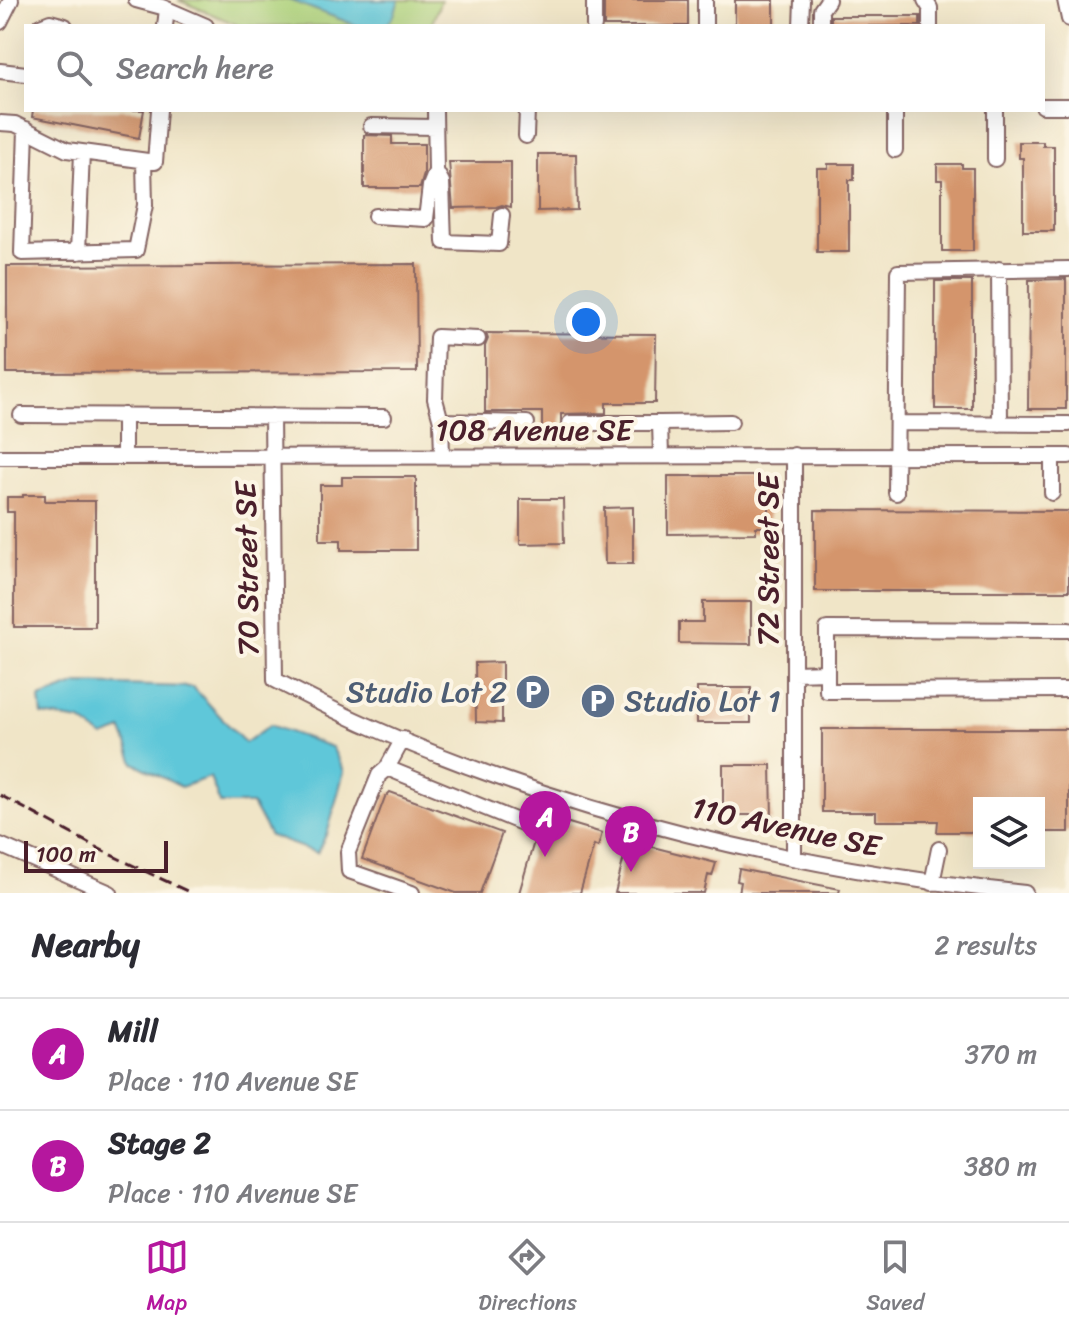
<!DOCTYPE html>
<html lang="en">
<head>
<meta charset="utf-8">
<style>
  :root { --surface:#fff; --page:#f2f2f3; --text:#2b2b33; --muted:#7c7c81; --line:#e1e1e2; --accent:#b5179e }
  body { margin:0; font-family:Sriracha,sans-serif; background:var(--page); color:var(--text) }
  .controls { position:absolute; right:24px; bottom:24px; display:grid; overflow:hidden; border-radius:0px; box-shadow:0 8px 32px #0002 }
  .controls button { width:72px; height:72px; display:grid; place-items:center; padding:0; border:0; border-bottom:2px solid var(--line); background:var(--surface); color:var(--text); font:40px sans-serif }
  .scale { position:absolute; left:24px; bottom:20px; width:144px; box-sizing:border-box; padding-left:8px; border:4px solid #4a1f2b; border-top:0; font-size:22px; line-height:28px; white-space:nowrap; color:#4a1f2b; -webkit-text-stroke:6px #fcf5e5; paint-order:stroke }
  .you { position:absolute; left:586px; top:322px; width:28px; height:28px; margin:-20px; border:6px solid #fff; border-radius:50%; background:#1a73e8; box-shadow:0 0 0 12px #1a73e833 }
  .badge { display:grid; place-items:center; width:52px; height:52px; border-radius:50%; background:var(--accent); color:#fff; font-size:26px; font-weight:700 }
  .pin { position:absolute; translate:-50% -66px; filter:drop-shadow(0 2px 4px #0008) }
  .pin::after { content:''; position:absolute; top:42px; width:28px; height:24px; background:inherit; clip-path:polygon(0 0,100% 0,50% 100%) }
  .list { margin:0; padding:0; list-style:none }
  h2 { display:flex; justify-content:space-between; align-items:center; height:104px; margin:0; padding:0 32px; font-size:34px }
  h2 small { font-size:26px; font-weight:400; color:var(--muted) }
  .list li { display:grid; grid-template-columns:52px 1fr auto; gap:24px; align-items:center; box-sizing:border-box; height:112px; padding:0 32px; border-top:2px solid var(--line) }
  .list b { display:block; font-size:30px; white-space:nowrap }
  .list p { margin:0; font-size:26px; white-space:nowrap; color:var(--muted) }
  .list em { font-size:26px; font-style:normal; color:var(--muted) }
  .icon { flex:none; width:44px; height:44px; fill:none; stroke:currentColor; stroke-width:2; stroke-linecap:round; stroke-linejoin:round }
  .map { position:relative; flex:none; width:1069px; height:893px; overflow:hidden }
  .search { position:absolute; background:var(--surface); box-shadow:0 8px 32px #0002; left:24px; right:24px; top:24px; height:88px; display:flex; align-items:center; gap:20px; box-sizing:border-box; padding:0 28px; border-radius:0px; color:var(--muted); font-size:30px }
  .sheet { height:328px; background:var(--surface) }
  nav { display:flex; justify-content:space-around; align-items:center; box-sizing:border-box; height:112px; border-top:2px solid var(--line); background:var(--surface); font-size:22px; color:var(--muted) }
  nav a { display:grid; justify-items:center; gap:4px }
  nav .on { color:var(--accent) }
  .map>svg:first-child { display:block }
</style>
</head>
<body>
<div class="map">
<svg width="1069" height="893" viewBox="0 0 1069 893">
  <rect width="100%" height="100%" fill="#fcf5e5"/>
  <filter id="ink" filterUnits="userSpaceOnUse"><feTurbulence type="fractalNoise" baseFrequency=".0125" numOctaves="2"/><feDisplacementMap in="SourceGraphic" scale="16" xChannelSelector="R" yChannelSelector="G"/><feConvolveMatrix kernelMatrix="1 2 1 2 8 2 1 2 1" color-interpolation-filters="sRGB"/></filter>
  <filter id="wash" filterUnits="userSpaceOnUse"><feTurbulence type="fractalNoise" baseFrequency=".006" numOctaves="4" result="noise"/><feDisplacementMap in="SourceGraphic" scale="32" xChannelSelector="R" yChannelSelector="G"/><feGaussianBlur stdDeviation="1.8" result="paint"/><feColorMatrix in="noise" values="0 0 0 0 0 0 0 0 0 0 0 0 0 0 0 0 0 1.4 0 .05"/><feComposite in="paint" operator="in"/></filter>
  <g filter="url(#wash)">
    <rect width="100%" height="100%" fill="#f0e5c7"/>
    <path fill="#add27b" stroke="#7c7853" stroke-width="2" d="M178 0H441L431 26H240Z"/>
    <path fill="#5ec7d9" stroke="#547382" stroke-width="2" d="M289 0H399L394 15 386 26H358Z
      M78 684 193 687 245 743 270 725 332 747 344 771 328 831 317 853 270 836 252 804H220L210 777 181 787 134 763 122 730 103 737 81 721 42 715 40 698Z"/>
    <g id="blocks">
      <path fill="#d4956c" d="M604 0H688V26H604Z
        M735 0H774V26H735Z
        M831 16H920V26H831Z
        M33 110H144L139 138 32 117Z
        M364 135 392 136V144H424V174L420 188H364Z
        M1019 142H1043V146H1054V231H1023V158H1019Z
        M538 154H576L577 210 538 211Z
        M449 162H511V207L502 205 496 207 453 208Z
        M828 164H854V180H849V252H817V168H828Z
        M937 164H962V168H973V251H942V180H937Z
        M416 264 417 372 7 373V266Z
        M1066 279V409H1028L1029 280Z
        M935 281H972V409H935Z
        M486 333 656 334 655 403H606V413L561 414V429H542V412H485V346L488 339Z
        M668 476H755V483H769V527H756V533L668 534Z
        M342 477H416V550H341V540H320V485H342Z
        M23 495H45V501H95V627H14V512H7V497H23Z
        M520 499H563L564 543 520 544Z
        M633 507V564H605L604 508Z
        M815 510 1069 511V591H815Z
        M703 602H751V644L679 643V622H703Z
        M502 662V723L476 722 475 663Z
        M697 688H751V723H697Z
        M822 729H1069V832H1039V803H979V832H937L938 821H876V812H822Z
        M723 765H771L772 820H757V815H723Z
        M390 792 502 833 480 893H456L362 859 385 797Z
        M539 814 602 833 598 847 594 845 580 893H519L538 828 534 827Z
        M625 840 716 863 712 876 708 875 704 893H615L625 853 621 852Z
        M739 869 840 889 839 893H739L741 882 737 881Z"/>
    </g>
  </g>
  <g filter="url(#ink)">
    <use href="#blocks" fill-opacity="0" stroke="#846462" stroke-width="2"/>
    <g fill="none" stroke-linecap="round" stroke-linejoin="round">
      <g stroke="#846462" stroke-width="18">
        <path id="minor" d="M136 0 162 7 206 26
          M705 0V26
          M925 0 930 8V26
          M1065 0 1069 19
          M0 22 11 0
          M40 26 50 22 65 26
          M165 26 167 9
          M594 26V0
          M801 26 802 0
          M821 26V10L828 0
          M0 71 26 74
          M1043 106H1069
          M435 110 436 171 442 182 444 242 499 244 502 215
          M0 123 15 124 67 150 155 162 159 110
          M371 126 435 127
          M26 129 22 253 136 250 145 205 144 161
          M526 136 527 110
          M895 150V110
          M995 159V110
          M375 216 426 219 430 186 436 171
          M78 252 82 152
          M999 269 1000 424
          M21 415 384 417
          M272 416 275 680C304 695 333 710 362 723 571 816 799 870 1025 893
          M441 421 527 423
          M570 423H660
          M897 423 1069 424
          M794 455V857
          M442 456 441 421 435 399 437 337 478 339
          M661 456 660 423 731 422
          M1052 456V493
          M0 457 1069 456
          M124 457V415
          M896 493 898 272 1069 269
          M1069 630 827 629V691L1069 690
          M794 673 827 672
          M403 739 387 768 522 823
          M387 768 379 775 348 852 349 871 412 893
          M0 845 110 893
          M932 883 939 849"/>
      </g>
      <use href="#minor" stroke="#fff" stroke-width="14"/>
      <path stroke="#4a1f2b" stroke-width="3" stroke-dasharray="12 6" stroke-linecap="butt" d="M0 795 107 853 191 893"/>
    </g>
  </g>
  <defs>
    <g id="parking-disc" transform="scale(1.8)"><circle r="9.5" fill="#5c6f8a" stroke="#fcf5e5"/><path d="M-3.5-5.5H1a3.5 3.5 0 0 1 0 7H-1V5.5H-3.5ZM-1-3.4V-.6H.8a1.4 1.4 0 0 0 0-2.8Z" fill="#fff"/></g>
  </defs>
  <g fill-rule="evenodd">
    <use href="#parking-disc" x="533" y="692"/>
    <use href="#parking-disc" x="598" y="701"/>
  </g>
  <g text-anchor="middle" dominant-baseline="central" stroke-width="8" stroke-linejoin="round" paint-order="stroke">
    <g font-size="30" fill="#4a1f2b" stroke="#fcf5e5">
      <text x="534" y="430">108 Avenue SE</text>
      <text transform="translate(768 560) rotate(-90)">72 Street SE</text>
      <text transform="translate(247 569) rotate(-91)">70 Street SE</text>
      <text transform="translate(786 827) rotate(12)">110 Avenue SE</text>
    </g>
    <g font-size="30" fill="#4e5e75" stroke="#fcf5e5" text-anchor="end">
      <text x="507" y="692">Studio Lot 2</text>
      <text x="624" y="701" text-anchor="start">Studio Lot 1</text>
    </g>
  </g>
</svg>
<div class="controls">
<button><svg class="icon" aria-label="layers" viewBox="0 0 24 24"><path d="M12 4l9 5-9 5-9-5zM3 14l9 5 9-5"/></svg></button>
</div>
<div class="scale">100 m</div>
<div class="you"></div>
<div class="pin badge" style="left:545px;top:857px">A</div>
<div class="pin badge" style="left:631px;top:872px">B</div>
<div class="search"><svg class="icon" aria-label="search" viewBox="0 0 24 24"><circle cx="10" cy="10" r="6"/><path d="M15 15l6 6"/></svg>Search here</div>
</div>
<section class="sheet">
<h2>Nearby<small>2 results</small></h2>
<ul class="list">
<li><span class="badge">A</span><div><b>Mill</b><p>Place · 110 Avenue SE</p></div><em>370 m</em></li>
<li><span class="badge">B</span><div><b>Stage 2</b><p>Place · 110 Avenue SE</p></div><em>380 m</em></li>
</ul>
</section>
<nav>
<a class="on"><svg class="icon" aria-label="map" viewBox="0 0 24 24"><path d="M3 6l6-2 6 2 6-2v14l-6 2-6-2-6 2zM9 4v14M15 6v14"/></svg>Map</a>
<a><svg class="icon" aria-label="directions" viewBox="0 0 24 24"><path d="M12 3l9 9-9 9-9-9zM9 14v-3h6M13 9l2 2-2 2"/></svg>Directions</a>
<a><svg class="icon" aria-label="saved" viewBox="0 0 24 24"><path d="M7 4h10v16l-5-4-5 4z"/></svg>Saved</a>
</nav>
</body>
</html>
